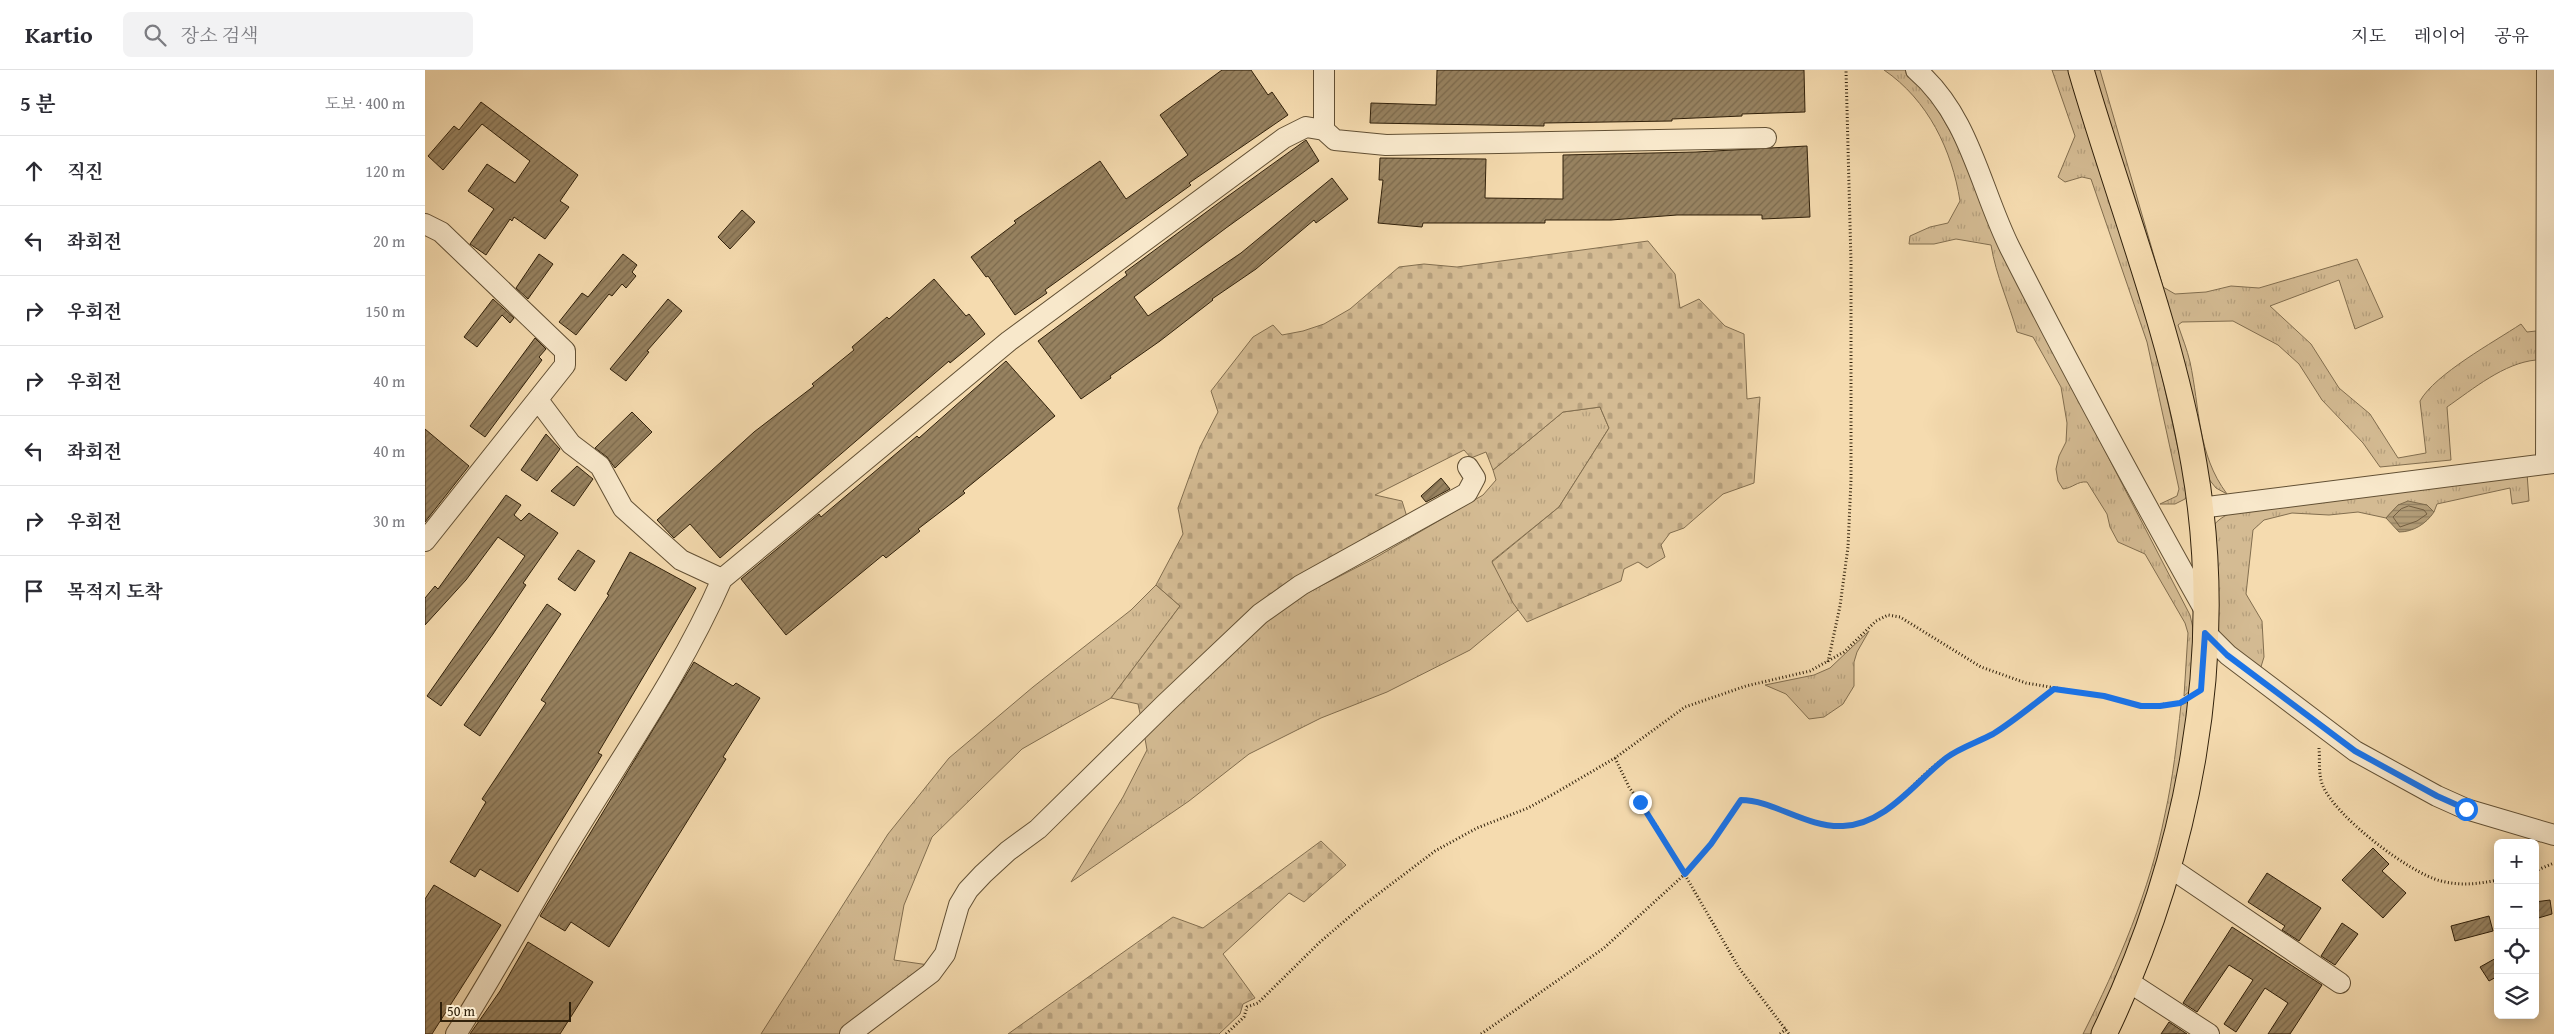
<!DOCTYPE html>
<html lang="ko">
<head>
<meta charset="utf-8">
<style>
  :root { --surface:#fff; --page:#f2f2f3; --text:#2b2b33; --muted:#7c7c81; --line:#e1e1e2 }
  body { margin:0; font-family:"Gentium Book Plus","Noto Serif KR",serif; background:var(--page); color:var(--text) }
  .controls { position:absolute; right:15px; bottom:15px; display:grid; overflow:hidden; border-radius:8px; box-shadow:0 2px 12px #0003 }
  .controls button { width:45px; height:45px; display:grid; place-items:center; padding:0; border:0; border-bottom:1px solid var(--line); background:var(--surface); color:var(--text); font:25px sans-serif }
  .scale { position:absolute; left:15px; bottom:12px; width:131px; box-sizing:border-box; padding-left:5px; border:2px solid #31210b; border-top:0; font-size:14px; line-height:18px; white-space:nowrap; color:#31210b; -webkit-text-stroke:4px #f8e8cb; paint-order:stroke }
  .stop { position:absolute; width:15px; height:15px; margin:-11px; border:4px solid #1a73e8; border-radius:50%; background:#fff }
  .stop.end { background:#1a73e8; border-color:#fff; box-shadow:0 1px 5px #0008 }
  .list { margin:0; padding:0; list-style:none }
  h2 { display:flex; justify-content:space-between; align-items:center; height:65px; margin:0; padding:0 20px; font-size:21px }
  h2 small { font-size:16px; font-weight:400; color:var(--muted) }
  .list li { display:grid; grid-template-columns:32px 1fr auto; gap:15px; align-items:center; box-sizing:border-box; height:70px; padding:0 20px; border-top:1px solid var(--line) }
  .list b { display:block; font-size:19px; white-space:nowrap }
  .list em { font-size:16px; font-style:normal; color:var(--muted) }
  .icon { flex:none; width:28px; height:28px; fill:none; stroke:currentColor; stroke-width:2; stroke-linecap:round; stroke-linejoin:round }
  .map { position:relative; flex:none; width:2129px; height:964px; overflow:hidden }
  header { display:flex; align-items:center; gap:30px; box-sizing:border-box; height:70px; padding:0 25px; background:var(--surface); border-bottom:1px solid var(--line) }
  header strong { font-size:24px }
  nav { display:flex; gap:28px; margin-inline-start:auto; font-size:18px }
  .search { width:350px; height:45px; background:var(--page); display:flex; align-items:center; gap:12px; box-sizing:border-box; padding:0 18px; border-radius:8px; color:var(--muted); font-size:19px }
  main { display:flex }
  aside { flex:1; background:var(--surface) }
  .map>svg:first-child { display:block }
</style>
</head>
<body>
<header>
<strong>Kartio</strong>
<div class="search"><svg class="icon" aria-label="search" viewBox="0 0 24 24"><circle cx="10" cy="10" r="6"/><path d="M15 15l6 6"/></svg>장소 검색</div>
<nav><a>지도</a><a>레이어</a><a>공유</a></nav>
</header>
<main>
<aside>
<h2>5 분<small>도보 · 400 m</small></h2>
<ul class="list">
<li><svg class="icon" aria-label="ahead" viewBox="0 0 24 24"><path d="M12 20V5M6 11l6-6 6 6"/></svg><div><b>직진</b></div><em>120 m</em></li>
<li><svg class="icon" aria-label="left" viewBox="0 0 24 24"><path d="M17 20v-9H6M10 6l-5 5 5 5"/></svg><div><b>좌회전</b></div><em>20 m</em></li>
<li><svg class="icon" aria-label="right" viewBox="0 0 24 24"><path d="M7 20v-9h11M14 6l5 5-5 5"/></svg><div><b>우회전</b></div><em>150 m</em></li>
<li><svg class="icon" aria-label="right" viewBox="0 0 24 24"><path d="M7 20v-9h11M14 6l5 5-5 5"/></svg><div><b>우회전</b></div><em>40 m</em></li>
<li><svg class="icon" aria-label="left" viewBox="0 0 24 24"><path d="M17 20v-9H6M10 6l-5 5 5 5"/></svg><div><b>좌회전</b></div><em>40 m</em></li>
<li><svg class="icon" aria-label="right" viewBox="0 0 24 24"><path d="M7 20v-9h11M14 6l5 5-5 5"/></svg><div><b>우회전</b></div><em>30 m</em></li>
<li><svg class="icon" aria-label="arrive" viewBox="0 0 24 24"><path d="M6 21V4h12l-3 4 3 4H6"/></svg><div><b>목적지 도착</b></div></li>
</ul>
</aside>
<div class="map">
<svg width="2129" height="964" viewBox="0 0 2129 964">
  <defs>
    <pattern id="grass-tufts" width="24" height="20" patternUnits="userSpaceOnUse" patternTransform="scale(1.25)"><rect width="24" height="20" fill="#d4bb93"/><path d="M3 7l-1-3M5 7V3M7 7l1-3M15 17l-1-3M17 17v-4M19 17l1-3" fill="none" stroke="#b6a07d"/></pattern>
    <pattern id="cemetery-stones" width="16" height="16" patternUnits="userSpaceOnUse" patternTransform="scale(1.25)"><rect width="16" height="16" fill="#d4bb93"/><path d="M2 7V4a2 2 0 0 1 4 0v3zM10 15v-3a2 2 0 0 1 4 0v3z" fill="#b6a07d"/></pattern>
    <pattern id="water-rules" width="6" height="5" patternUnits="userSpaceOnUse" patternTransform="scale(1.25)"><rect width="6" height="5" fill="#b29c77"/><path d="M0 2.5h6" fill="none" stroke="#917f60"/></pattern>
    <pattern id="building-hatch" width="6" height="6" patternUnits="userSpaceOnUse" patternTransform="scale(1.25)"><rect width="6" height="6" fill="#978260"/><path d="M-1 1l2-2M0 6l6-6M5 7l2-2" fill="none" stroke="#7c6a4d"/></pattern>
  </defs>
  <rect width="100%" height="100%" fill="#f5dbaf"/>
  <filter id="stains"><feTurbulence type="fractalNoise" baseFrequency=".004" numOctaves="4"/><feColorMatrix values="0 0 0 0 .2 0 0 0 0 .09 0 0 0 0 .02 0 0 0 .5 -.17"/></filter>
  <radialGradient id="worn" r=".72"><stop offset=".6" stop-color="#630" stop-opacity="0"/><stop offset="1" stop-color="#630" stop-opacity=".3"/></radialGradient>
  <path fill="url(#grass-tufts)" stroke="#826e4f" d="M1459 0H1481C1527 46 1553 120 1576 180L1765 545 1768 558 1766 620 1759 626 1763 563 1760 553 1720 484 1693 472 1685 457 1682 444 1662 412C1652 411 1648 418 1638 419L1633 411 1631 399 1634 386 1641 372 1642 353 1636 317 1608 267 1592 262C1584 233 1571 206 1566 175L1531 169 1509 174H1484L1485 166 1505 157 1523 153 1535 131C1527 80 1503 30 1459 0Z
    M1627 0H1645L1731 279 1763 424 1760 429 1750 434H1735L1752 426 1754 419 1722 272 1666 109 1657 107 1640 112 1633 107 1650 66Z
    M1663 0H1675L1738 217 1750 224 1781 222 1806 216 1834 218 1932 189 1958 247 1930 259 1914 210 1845 236 1886 274 1914 318 1945 344 1973 388 2001 383 1995 331C2010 304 2069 272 2096 254L2102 262 2111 261V290C2079 293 2048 319 2022 337L2026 390 1955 397 1938 373 1897 330 1874 294 1853 275 1808 251 1757 252 1753 255C1757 267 1762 279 1765 292 1775 338 1772 384 1802 424L1791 418 1783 408Z
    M1175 337 1184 358 1134 437 1067 491 1093 540 1045 580 962 622 896 648 824 684 764 731 646 812 698 727 722 680 719 663 855 537 950 488 1058 425 1071 410 1068 400 1138 342Z
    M2102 403 2104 431 2087 434 2085 418 2012 434 2009 442 2002 435H1973L1961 448 1933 442 1904 445 1867 443 1839 450 1828 460 1821 524 1837 551 1839 587 1835 600C1824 592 1798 574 1793 561 1788 549 1781 469 1786 459 1793 447 1806 443 1817 438Z
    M731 515 755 536 686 628 597 679 507 767 479 835 469 890 504 895 417 964H336L463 764 524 688 608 617 706 540Z
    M1444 561 1432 582 1429 592V616L1418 634 1399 647 1384 649 1361 624 1340 615 1389 605 1405 598Z
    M1766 631 1747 757 1672 964H1658C1693 895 1725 820 1740 744 1748 708 1752 671 1756 635Z"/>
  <path fill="url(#cemetery-stones)" stroke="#826e4f" d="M1223 171 1250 204 1255 238 1274 229 1300 256 1319 264 1322 329 1335 327 1329 413 1298 424 1259 458 1245 463 1236 475 1240 487 1222 498 1213 492 1199 499 1196 511 1102 552 1088 533 1067 492 1134 437 1184 358 1175 337 1138 342 1068 400 1061 382 1046 388 1039 380 950 425 977 431 982 447 956 462 716 648 713 634 686 628 755 536 731 515 758 464 753 438 775 377 793 342 786 321 828 267 848 255 857 265 878 261 899 254 925 239 974 197 999 194 1032 197Z
    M896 771 921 795 879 832 864 823 798 884 830 928 818 934 815 944 794 964H583L748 847 778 858Z"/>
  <path fill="url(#water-rules)" stroke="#7e6b4c" d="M1983 431 2002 435 2009 442C2001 454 1988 462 1974 462L1961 448 1973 435Z"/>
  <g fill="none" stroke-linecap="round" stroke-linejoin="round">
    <path stroke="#725e41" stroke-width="1" d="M1984 436 1999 440 2002 444 1992 451 1975 457 1968 447 1976 439Z"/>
  </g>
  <path fill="url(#building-hatch)" stroke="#31210b" d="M797 0H826L843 25 847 22 863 45 764 113 766 115 620 220 622 223 590 245 563 206 561 207 546 187 591 153 589 151 675 91 701 129 763 85 735 45Z
    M1012 0H1379L1380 42 1317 44V46L1247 49V51L1119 53V56L945 53 946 33 1011 35Z
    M56 32 153 105 135 131 144 137 120 169 89 147 87 151 85 149 61 185 45 174 69 139 43 121 62 94 90 113 105 91 57 54 18 100 3 86 29 56 34 60Z
    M881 70 894 91 801 158 709 227 723 246 816 183 907 108 923 129 891 153 889 150 831 199 787 229 788 230 735 271 685 306 686 308 656 329 613 271 702 205 700 202 799 129Z
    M1382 76 1385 147 1337 149V145H1252L1186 150H1120V153H998L997 157 953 153 958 110H954L955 88 1061 89 1060 128 1138 129V85L1271 82Z
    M317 140 330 152 305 179 293 167Z
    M114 184 128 194 103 229 91 218Z
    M198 184 212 195 207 202 211 206 201 218 197 214 187 226 184 224 151 265 134 252 157 223 163 227Z
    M509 209 541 246 544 244 560 264 525 293 524 291 295 488 265 454 249 468 247 466 232 450 329 362 389 316 387 314 429 280 427 277 462 247 464 249Z
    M68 229 89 248 85 253 77 245 52 277 39 267Z
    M243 229 257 241 222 281 224 282 201 311 185 299Z
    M110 268 121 279 114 287 117 290 60 367 45 356Z
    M581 291 630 346 538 421 540 423 493 459 495 461 461 488 458 485 361 565 316 509 394 444 396 447 492 366 494 368Z
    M207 342 227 362 190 398 182 387 170 378Z
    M0 359 44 396 0 452Z
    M121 364 135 379 112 411 96 400Z
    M152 396 168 409 149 436 126 421Z
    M1016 408 1025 419 1001 432 996 426Z
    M81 425 96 435 89 445 96 451 104 443 133 463 98 513 101 515 68 564 16 636 2 626 100 486 73 467 41 510 0 555V528L10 516 13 519Z
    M153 480 170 491 150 521 133 509Z
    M205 482 271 518 173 683 177 685 93 822 55 799 50 807 25 792 61 732 57 729 121 633 116 630 184 525 182 524Z
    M122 534 136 544 55 666 39 655Z
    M269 592 308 616 311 613 335 628 298 687 301 689 184 877 146 852 140 861 115 846Z
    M1948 778 1964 794 1957 801 1981 823 1958 848 1917 810Z
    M1842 803 1896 838 1874 871 1857 860 1860 856 1823 832Z
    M9 815 76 855 7 964H0V829Z
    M2125 830 2127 844 2110 849V832Z
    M2064 846 2068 861 2030 871 2026 856Z
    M1917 853 1933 864 1910 895 1896 886Z
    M1807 857 1897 915 1865 964H1843L1863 933 1840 918 1811 962 1799 954 1828 910 1804 895 1772 942 1758 933Z
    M103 872 168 912 135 964H45L75 921Z
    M2073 887V906L2064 911 2055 897Z
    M1744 952 1762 964H1736Z"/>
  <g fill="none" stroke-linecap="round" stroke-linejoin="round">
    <g stroke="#625034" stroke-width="22">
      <path id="minor" d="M899 0V60
        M1491 0C1545 46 1555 118 1585 178 1647 301 1713 421 1780 541
        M0 154 16 162 140 281V295L0 471
        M113 330 146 374 175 396 198 438 256 490 297 509
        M2121 394 2122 0
        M1775 438 2129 393
        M1781 563 1803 585 1930 681 2012 726 2041 739 2129 765
        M1744 797 1915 913
        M1704 912 1784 964
        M31 964C73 899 108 831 149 765 200 681 258 599 297 509L584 271 859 68 881 57 899 60 910 70 961 75 1341 68
        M425 964 506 903 520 884 534 835 543 820 558 804 583 781 613 759 740 634 835 544 876 515 1042 423 1050 408 1043 397"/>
    </g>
    <g stroke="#31210b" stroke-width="27">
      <path id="major" d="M1656 0C1694 131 1746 260 1769 394 1803 587 1763 790 1679 964"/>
    </g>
    <path stroke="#31210b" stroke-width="3" stroke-dasharray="1 2.5" stroke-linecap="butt" d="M1403 592 1415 536 1423 477 1426 410V192L1421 0
      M1894 678C1895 689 1893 705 1898 716 1910 746 1984 803 2016 811 2035 816 2053 814 2073 810
      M1190 688 1204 717 1231 755 1314 898 1364 964
      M2110 801 2129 793
      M801 964 819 947 822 937 833 933 895 872 936 837 1010 781 1052 758 1103 738 1132 722 1190 688 1260 637 1321 616 1385 601 1419 582 1451 551 1463 545 1475 547 1556 597 1601 613 1679 626 1716 636 1755 633
      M1056 964 1179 878 1260 804 1286 774 1316 731C1348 730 1382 758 1418 756 1465 754 1487 708 1523 686 1537 678 1553 672 1567 664 1589 652 1609 634 1629 619
      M1355 964 1361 959"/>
    <use href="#minor" stroke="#f8e8cb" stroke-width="20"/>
    <use href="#major" stroke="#f5dbaf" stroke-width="25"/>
  </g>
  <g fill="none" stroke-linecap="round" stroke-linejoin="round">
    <path stroke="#1a73e8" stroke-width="6" d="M1215 732 1260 804 1286 774 1316 730C1348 730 1382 758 1418 756 1461 754 1489 713 1521 688 1534 678 1553 672 1568 664 1589 651 1609 634 1629 619L1679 626 1716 636H1735L1755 633 1776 620 1780 563 1802 585 1930 681 2012 726 2041 739"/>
  </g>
  <rect width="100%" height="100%" filter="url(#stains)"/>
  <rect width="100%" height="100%" fill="url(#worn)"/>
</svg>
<div class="controls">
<button>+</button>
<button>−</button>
<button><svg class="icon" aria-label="locate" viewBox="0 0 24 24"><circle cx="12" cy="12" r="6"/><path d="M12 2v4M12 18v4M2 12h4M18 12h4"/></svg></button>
<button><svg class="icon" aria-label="layers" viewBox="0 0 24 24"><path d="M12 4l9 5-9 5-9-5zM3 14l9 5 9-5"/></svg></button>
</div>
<div class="scale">50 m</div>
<div class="stop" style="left:2041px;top:739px"></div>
<div class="stop end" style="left:1215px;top:732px"></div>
</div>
</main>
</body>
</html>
